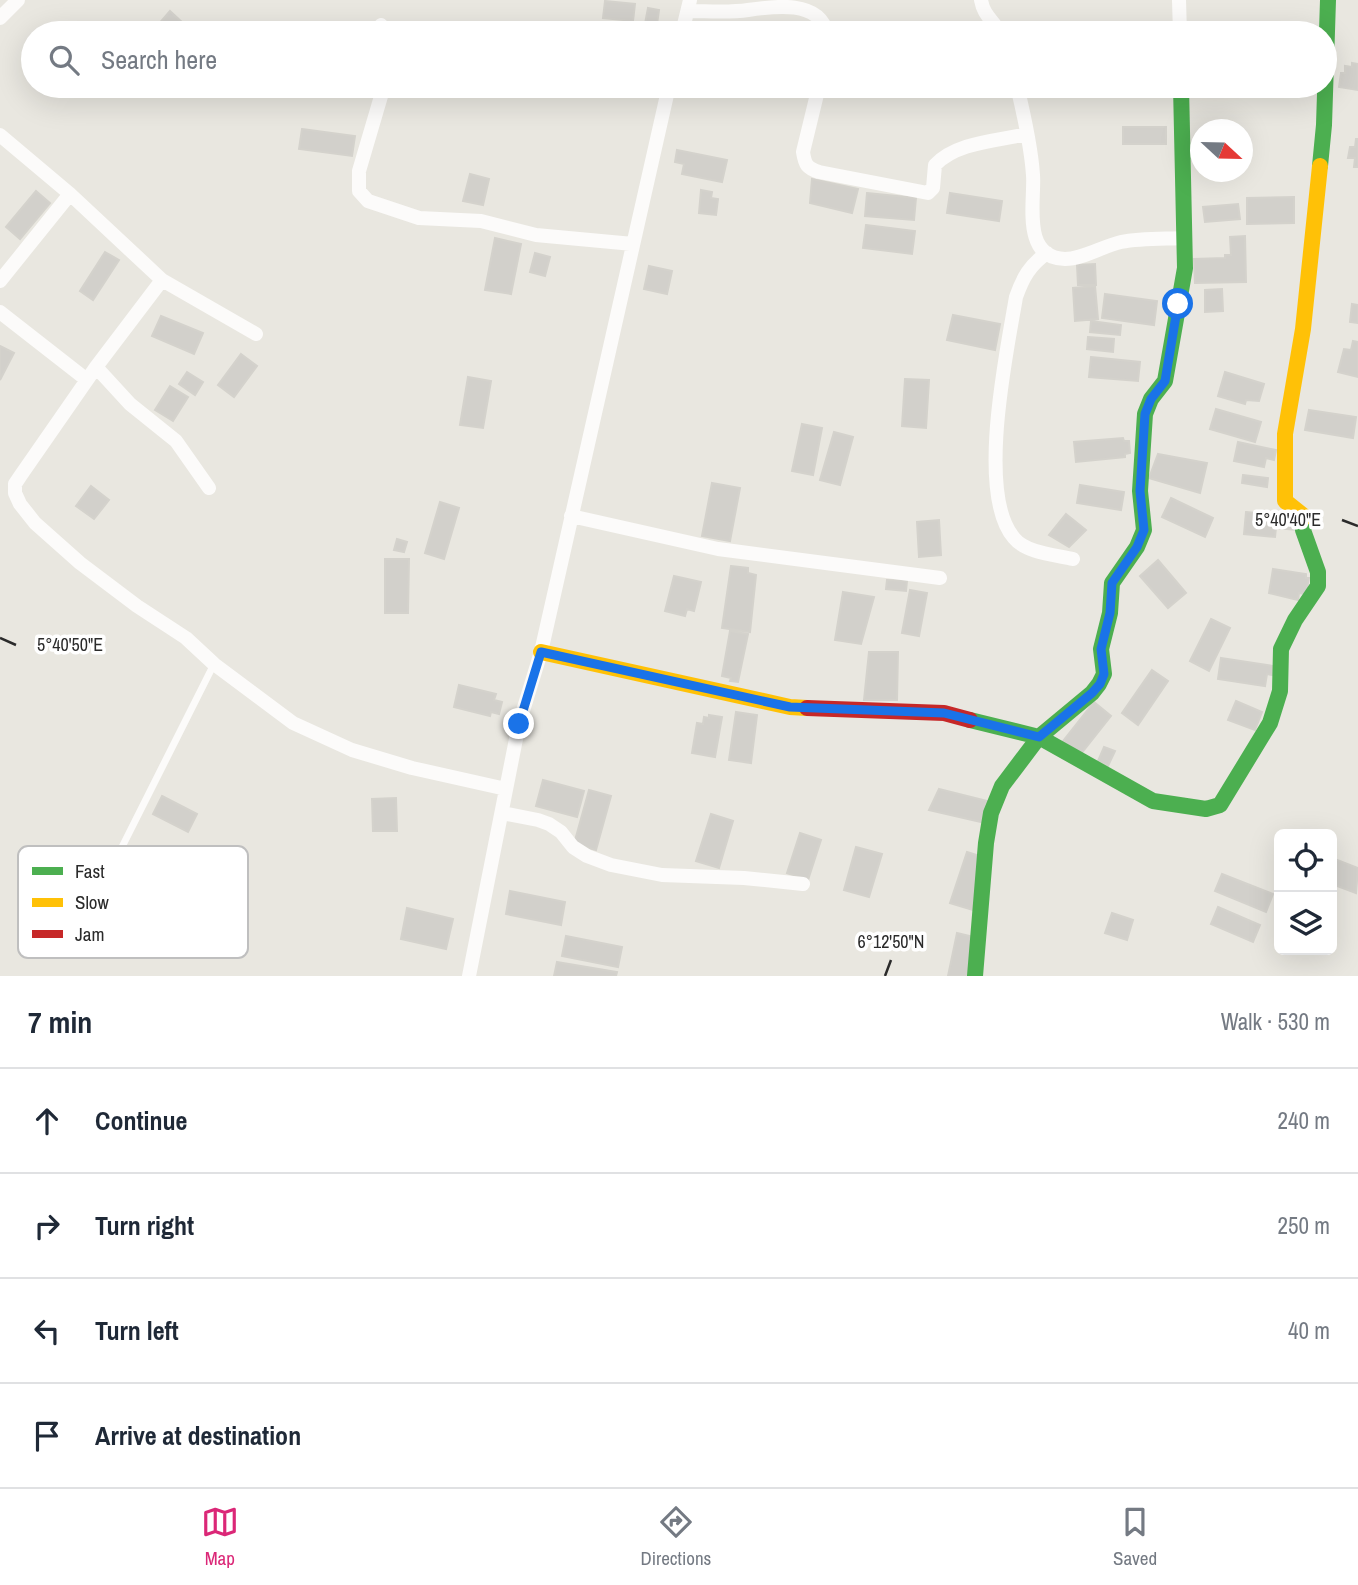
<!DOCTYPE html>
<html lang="en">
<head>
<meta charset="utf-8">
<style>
  :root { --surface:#fff; --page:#f6f6f7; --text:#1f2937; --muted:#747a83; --line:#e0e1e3; --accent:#db2777 }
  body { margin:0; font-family:"Archivo Narrow",sans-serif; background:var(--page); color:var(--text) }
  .controls { position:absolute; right:21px; bottom:21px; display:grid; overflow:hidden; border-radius:10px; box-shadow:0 7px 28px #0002 }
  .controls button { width:63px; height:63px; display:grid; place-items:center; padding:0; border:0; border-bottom:2px solid var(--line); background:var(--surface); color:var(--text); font:35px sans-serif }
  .compass { position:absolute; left:1190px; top:119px; width:63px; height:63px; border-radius:50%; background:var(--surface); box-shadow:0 7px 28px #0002; rotate:112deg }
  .stop { position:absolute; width:21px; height:21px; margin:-16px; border:5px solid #1a73e8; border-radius:50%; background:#fff }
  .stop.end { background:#1a73e8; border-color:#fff; box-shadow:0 2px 7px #0008 }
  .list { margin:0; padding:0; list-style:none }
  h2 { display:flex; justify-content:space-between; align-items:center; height:91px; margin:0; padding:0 28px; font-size:30px }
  h2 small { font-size:23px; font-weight:400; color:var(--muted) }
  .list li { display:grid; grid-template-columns:46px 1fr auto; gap:21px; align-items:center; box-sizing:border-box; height:105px; padding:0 28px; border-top:2px solid var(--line) }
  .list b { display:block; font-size:26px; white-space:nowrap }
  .list em { font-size:23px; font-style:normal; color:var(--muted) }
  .icon { flex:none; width:38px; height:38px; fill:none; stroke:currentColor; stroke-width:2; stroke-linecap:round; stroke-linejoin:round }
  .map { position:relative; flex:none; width:1358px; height:976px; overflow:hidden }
  .search { position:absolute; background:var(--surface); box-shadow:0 7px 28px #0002; left:21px; right:21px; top:21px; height:77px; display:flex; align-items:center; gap:18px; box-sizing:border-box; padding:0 24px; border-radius:38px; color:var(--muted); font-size:26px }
  .sheet { height:511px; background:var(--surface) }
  nav { display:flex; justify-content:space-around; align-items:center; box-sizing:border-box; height:98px; border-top:2px solid var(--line); background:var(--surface); font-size:19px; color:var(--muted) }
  nav a { display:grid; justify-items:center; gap:4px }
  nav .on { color:var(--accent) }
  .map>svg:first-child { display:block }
</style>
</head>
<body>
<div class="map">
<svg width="1358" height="976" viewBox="0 0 1358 976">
  <rect width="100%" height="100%" fill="#e9e7e0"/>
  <path fill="#d2d0cb" stroke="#d4d2cc" stroke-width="2" d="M605 1 635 4 633 21 603 18Z
    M648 8 659 10 656 31 644 29Z
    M170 11 183 23 174 33H151Z
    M1352 63 1358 64V90L1339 87 1341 73H1345V66L1352 67Z
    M949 86H977L951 92Z
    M1123 127H1166V144H1123Z
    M302 129 355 136 352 156 299 149Z
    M1356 139H1358V167H1354L1355 158H1348L1350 147H1355Z
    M677 150 727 160 722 182 682 174 684 164 675 162Z
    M470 174 489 179 483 205 463 201Z
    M812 179 858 189 852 213 810 203Z
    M701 190 712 192 711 198 718 199 716 215 699 213Z
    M36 191 50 203 20 239 6 227Z
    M867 193 916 198 914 220 865 216Z
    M950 193 1002 201 999 221 947 213Z
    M1294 197V223L1247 224V198Z
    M1238 204 1240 219 1205 222 1203 207Z
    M866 225 915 231 912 254 863 248Z
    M1245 236 1246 282 1195 283 1194 259 1225 258V255H1231L1230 237Z
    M495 238 521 244 511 294 485 290Z
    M105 252 119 260 93 300 80 291Z
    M535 253 550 257 545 276 530 272Z
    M1095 264 1096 285H1078L1077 265Z
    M649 266 672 271 667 294 644 289Z
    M1095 286 1098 319 1075 321 1073 288Z
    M1222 289 1223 311 1205 312V290Z
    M1105 294 1157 301 1154 325 1102 318Z
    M1352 304 1358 305V323L1350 322Z
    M953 315 1000 324 995 350 947 340Z
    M161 316 203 333 194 354 152 336Z
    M1091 321 1121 325 1120 335 1090 332Z
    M1088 337 1114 339 1113 352 1087 349Z
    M1353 341 1358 342V377L1338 372 1344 349 1351 350Z
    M0 346 14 353 0 380Z
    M241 354 257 366 234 397 218 385Z
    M1091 357 1140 362 1138 381 1089 377Z
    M187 372 203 382 195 395 179 384Z
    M1225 372 1264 384 1259 401 1246 400 1245 404 1218 396Z
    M468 377 491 381 483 428 460 425Z
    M905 379 929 380 926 428 902 426Z
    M170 386 188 397 173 421 155 410Z
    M1216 409 1261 422 1255 442 1210 429Z
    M1309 410 1356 417 1353 438 1305 430Z
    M802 424 822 428 813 475 792 471Z
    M834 432 853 437 840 485 820 480Z
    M1123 438 1124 441H1129L1130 453 1125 454V457L1076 462 1074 442Z
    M1238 442 1276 450 1274 460 1266 458 1264 467 1234 461Z
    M1158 454 1207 463 1200 493 1149 478Z
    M1243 475 1268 478 1267 487 1242 483Z
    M712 483 740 488 730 541 702 536Z
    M1080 485 1124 492 1121 510 1077 503Z
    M91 486 109 500 94 519 76 506Z
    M1171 498 1213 518 1205 537 1162 517Z
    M440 502 459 508 444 559 425 553Z
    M1246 512 1299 517 1297 530 1276 528 1275 537 1244 534Z
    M1066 514 1086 530 1069 547 1049 535Z
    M939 520 941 555 919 557 917 522Z
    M397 539 407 542 404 552 394 550Z
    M385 559H409L408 613H385Z
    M1158 560 1186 593 1168 608 1140 576Z
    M731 566 748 568V573L756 575 750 632 722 628Z
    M1273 569 1306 574V578H1309L1306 594 1299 593 1298 600 1269 593Z
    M674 576 701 582 694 611 687 609 685 616 665 611Z
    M887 580 907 581 906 591 886 589Z
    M910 590 927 593 919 636 902 633Z
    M843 592 874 597 861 644 835 640Z
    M1211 619 1230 628 1209 671 1190 661Z
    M730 631 748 634 738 682 730 681 731 678 722 676Z
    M869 652H898L897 700H864Z
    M1221 658 1273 666 1272 675 1267 674 1265 686 1218 679Z
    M1152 670 1168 681 1138 725 1122 713Z
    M459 685 496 694 494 700 502 702 499 714 491 712 490 716 454 707Z
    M1236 701 1262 712 1255 730 1228 720Z
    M1094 702 1111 716 1080 755 1063 741Z
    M736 712 757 715 751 763 729 760Z
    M709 715 722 717 715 757 692 753 697 723 703 724 704 717 709 718Z
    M1104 747 1115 751 1108 766 1098 761Z
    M543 780 584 791 577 817 536 806Z
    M939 789 987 801 981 822 929 810Z
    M589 790 611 796 596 850 574 844Z
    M162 796 197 814 188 832 153 814Z
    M396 798 397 831H373L372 799Z
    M711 814 733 821 719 868 696 861Z
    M800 833 821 840 808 880 787 873Z
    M856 847 882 854 869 897 844 890Z
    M967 852 989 859 973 910 950 903Z
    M1332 858 1358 868 1356 893 1332 884Z
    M1222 874 1273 894 1266 912 1215 891Z
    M510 891 565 902 561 925 506 914Z
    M1218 907 1260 925 1253 942 1211 924Z
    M407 908 453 919 446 949 401 939Z
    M1112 913 1133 920 1127 940 1105 933Z
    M957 933 978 938 970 976H948Z
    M566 936 622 947 618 967 562 956Z
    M557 962 617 972 616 976H554Z"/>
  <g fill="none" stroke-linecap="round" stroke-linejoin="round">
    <path stroke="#fcfbfa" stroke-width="7" d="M122 847 214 664"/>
    <path stroke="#fcfbfa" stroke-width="14" d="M981 0C984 17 993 19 1000 33
      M1179 0 1180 33
      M688 11C707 11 729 13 748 10 775 6 819 0 827 33
      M0 18 18 0
      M381 25 383 33
      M682 33 690 0
      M384 86 359 171V191L368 201 419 218 481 221 536 235 633 244
      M819 86 803 152C805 165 807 168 819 172L928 193 933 188 935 165C957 142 997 141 1027 134
      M1017 86C1024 115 1031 145 1033 175 1035 201 1021 258 1065 259 1083 259 1103 246 1121 242 1141 238 1164 239 1185 238
      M0 135 70 194 162 280 256 334
      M1047 253C1030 265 1023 277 1016 297 1007 351 976 494 1014 538 1026 553 1056 555 1073 559
      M162 280 96 367 21 475 15 484V493L20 504 35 523 80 563 137 606 186 638 214 664 293 723 352 750 412 768 506 789
      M0 281 70 194
      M0 312 87 380
      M96 367 130 404 176 441 209 488
      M571 516 718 549 940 578
      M502 813 538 820 549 824 561 832 573 847 587 856 611 865 662 875 744 878 803 884
      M469 976 519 724 541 652 669 86"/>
    <path stroke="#4caf50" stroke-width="16" d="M1320 166 1324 125 1328 0
      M970 720 1039 737 1092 693 1099 684 1104 674 1101 649 1110 613 1112 583 1137 547 1144 530 1140 491 1145 414 1151 399 1165 381 1185 268 1181 86
      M975 976 986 843 991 813 1002 786 1039 737 1153 801 1206 809 1220 805 1270 723 1280 691 1281 649 1295 620 1318 586V572L1303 530 1307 519 1305 517"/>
    <path stroke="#ffc107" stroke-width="16" d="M1305 517 1285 501V434L1303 329 1320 166
      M541 652 790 707 807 708"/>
    <path stroke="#c62828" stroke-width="16" d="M807 708 944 713 970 720"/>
  </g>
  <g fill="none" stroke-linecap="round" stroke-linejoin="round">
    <path stroke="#1a73e8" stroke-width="9" d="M519 724 541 652 790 707 944 713 1039 737 1092 693 1100 684 1104 674 1101 649 1110 613 1112 583 1137 547 1144 530 1140 491 1145 414 1151 399 1165 381 1178 304"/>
  </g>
  <path fill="none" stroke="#2b2b2b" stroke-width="2.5" d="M1342 520 1358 526M0 638 16 645M885 976 891 960"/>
  <rect x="18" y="846" width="230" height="112" rx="10" fill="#fff" stroke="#bfbfbf" stroke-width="2"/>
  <rect x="32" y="867" width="31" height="8" fill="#4caf50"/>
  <rect x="32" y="898" width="31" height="9" fill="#ffc107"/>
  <rect x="32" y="930" width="31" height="8" fill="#c62828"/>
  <g font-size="19" fill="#2b2b2b">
    <text x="75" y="878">Fast</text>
    <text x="75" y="909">Slow</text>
    <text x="75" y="941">Jam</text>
  </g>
  <g font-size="18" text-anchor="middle" fill="#2b2b2b" stroke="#fff" stroke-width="7" stroke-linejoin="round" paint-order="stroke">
    <text x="1288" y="526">5°40'40"E</text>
    <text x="70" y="651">5°40'50"E</text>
    <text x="891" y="948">6°12'50"N</text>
  </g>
</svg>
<div class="controls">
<button><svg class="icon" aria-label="locate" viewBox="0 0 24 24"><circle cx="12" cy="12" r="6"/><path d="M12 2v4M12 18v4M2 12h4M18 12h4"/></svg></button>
<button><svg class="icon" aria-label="layers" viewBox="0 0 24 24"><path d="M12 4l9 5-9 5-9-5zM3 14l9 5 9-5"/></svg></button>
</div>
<svg class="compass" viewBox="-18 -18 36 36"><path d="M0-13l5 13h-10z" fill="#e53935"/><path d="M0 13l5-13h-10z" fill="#747a83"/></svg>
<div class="stop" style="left:1178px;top:304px"></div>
<div class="stop end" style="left:519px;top:724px"></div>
<div class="search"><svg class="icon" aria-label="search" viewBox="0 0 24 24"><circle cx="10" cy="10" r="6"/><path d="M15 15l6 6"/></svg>Search here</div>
</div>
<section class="sheet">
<h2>7 min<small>Walk · 530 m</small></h2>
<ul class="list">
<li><svg class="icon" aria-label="ahead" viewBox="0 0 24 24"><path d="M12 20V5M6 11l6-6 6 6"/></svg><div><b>Continue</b></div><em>240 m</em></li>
<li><svg class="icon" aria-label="right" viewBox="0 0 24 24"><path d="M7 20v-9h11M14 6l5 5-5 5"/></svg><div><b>Turn right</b></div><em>250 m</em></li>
<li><svg class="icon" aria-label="left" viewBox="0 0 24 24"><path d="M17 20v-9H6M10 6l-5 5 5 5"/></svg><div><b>Turn left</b></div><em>40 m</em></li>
<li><svg class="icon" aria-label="arrive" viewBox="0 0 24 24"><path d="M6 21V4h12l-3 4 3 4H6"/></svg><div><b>Arrive at destination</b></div></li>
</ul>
</section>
<nav>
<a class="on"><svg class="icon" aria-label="map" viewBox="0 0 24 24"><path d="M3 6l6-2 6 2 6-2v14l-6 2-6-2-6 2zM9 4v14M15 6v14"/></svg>Map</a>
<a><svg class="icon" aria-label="directions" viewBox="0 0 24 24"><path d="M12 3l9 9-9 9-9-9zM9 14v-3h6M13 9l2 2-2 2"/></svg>Directions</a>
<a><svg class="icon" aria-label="saved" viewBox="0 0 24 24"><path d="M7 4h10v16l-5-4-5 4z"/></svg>Saved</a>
</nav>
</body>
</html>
